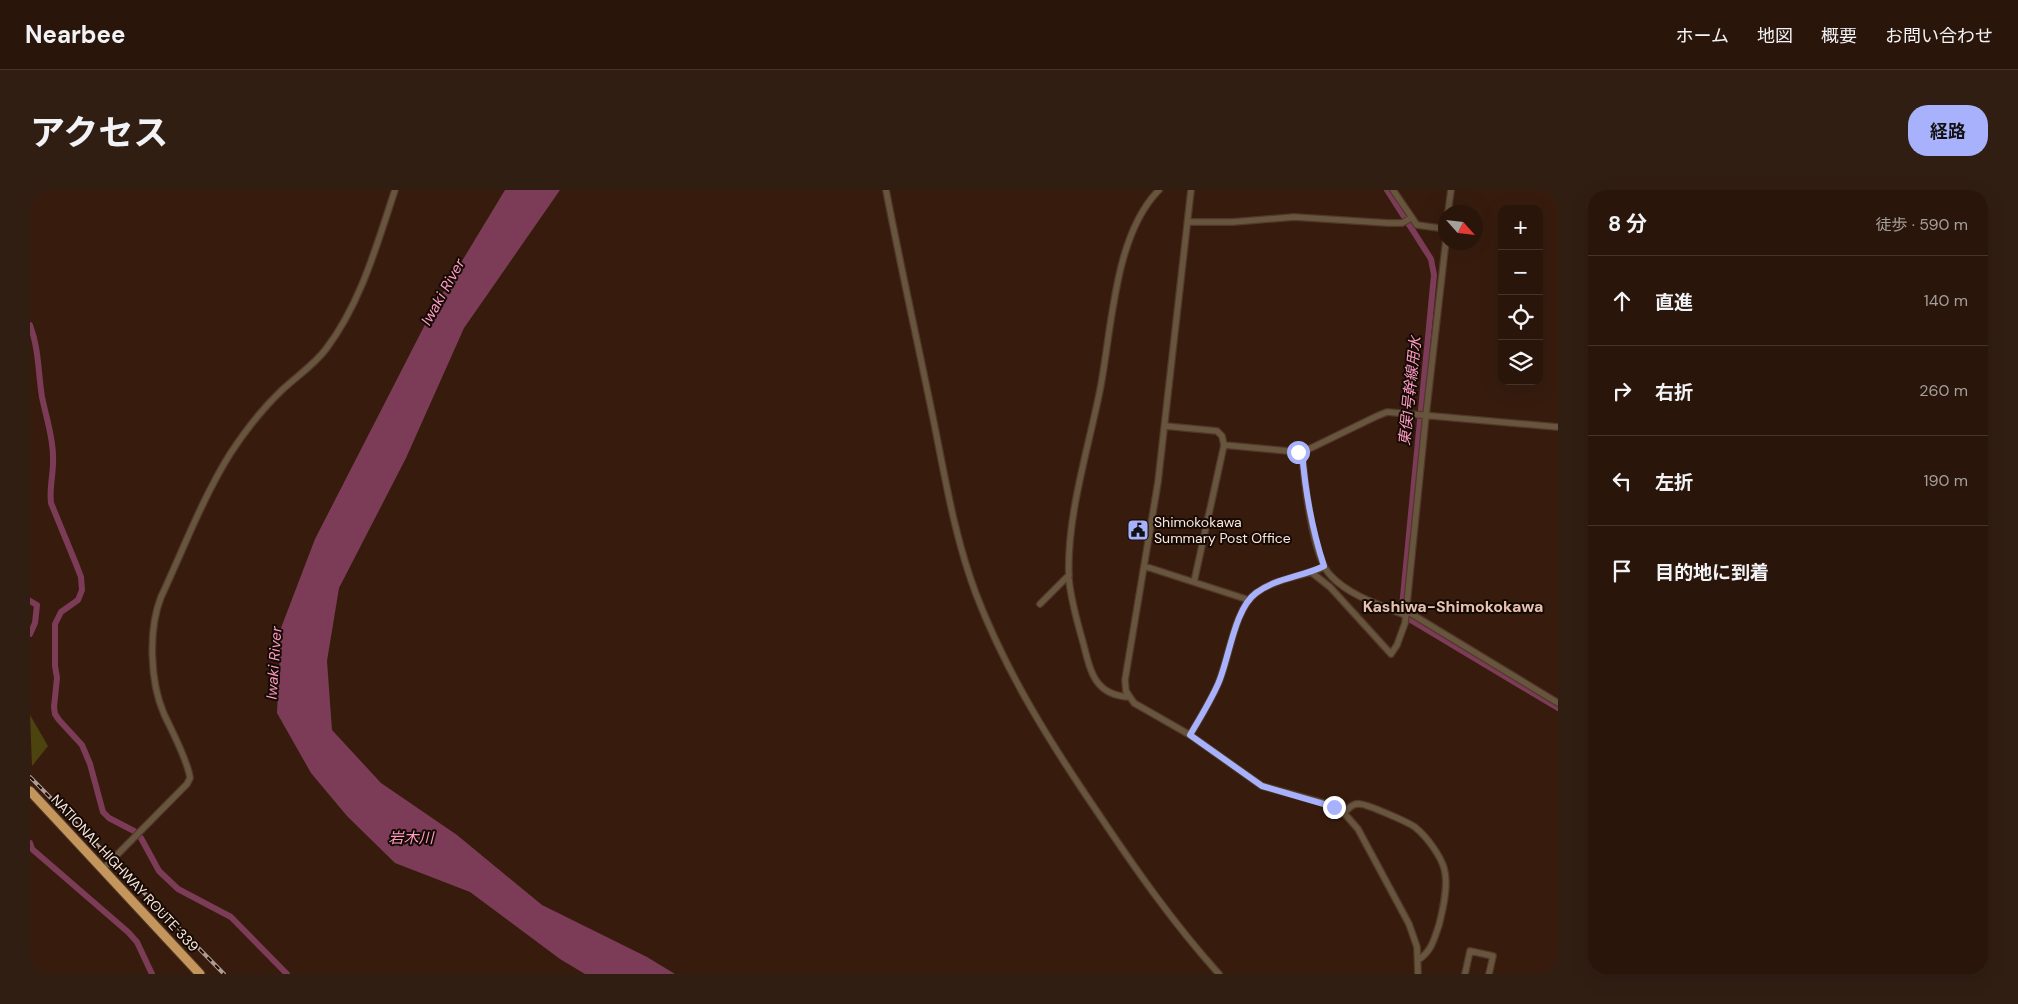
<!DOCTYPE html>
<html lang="ja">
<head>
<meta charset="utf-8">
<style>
  :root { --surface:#29150a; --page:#311e13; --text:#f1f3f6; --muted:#a59f9c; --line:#45342b; --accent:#a7b1fc }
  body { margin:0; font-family:"DM Sans","Noto Sans JP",sans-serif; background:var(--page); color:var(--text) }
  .controls { position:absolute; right:15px; top:15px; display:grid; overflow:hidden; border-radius:10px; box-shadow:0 5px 20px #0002 }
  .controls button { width:45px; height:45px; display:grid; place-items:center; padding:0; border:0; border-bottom:1px solid var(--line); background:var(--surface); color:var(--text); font:25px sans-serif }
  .compass { position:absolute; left:1408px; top:15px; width:45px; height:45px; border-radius:50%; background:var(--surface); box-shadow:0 5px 20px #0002; rotate:117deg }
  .stop { position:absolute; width:15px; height:15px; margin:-11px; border:4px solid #a7b1fc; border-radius:50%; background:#fff }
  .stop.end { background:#a7b1fc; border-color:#fff; box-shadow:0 1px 5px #0008 }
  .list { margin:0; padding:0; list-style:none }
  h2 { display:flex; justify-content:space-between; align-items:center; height:65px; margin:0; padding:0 20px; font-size:21px }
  h2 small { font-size:16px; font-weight:400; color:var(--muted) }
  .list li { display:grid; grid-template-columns:32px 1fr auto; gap:15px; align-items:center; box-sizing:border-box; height:90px; padding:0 20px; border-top:1px solid var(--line) }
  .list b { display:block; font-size:19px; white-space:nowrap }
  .list em { font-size:16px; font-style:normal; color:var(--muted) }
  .icon { flex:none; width:28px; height:28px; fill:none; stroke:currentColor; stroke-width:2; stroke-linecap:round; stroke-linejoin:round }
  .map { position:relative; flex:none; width:1528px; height:784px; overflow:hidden; border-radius:20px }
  header { display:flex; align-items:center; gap:30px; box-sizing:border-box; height:70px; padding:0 25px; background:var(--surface); border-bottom:1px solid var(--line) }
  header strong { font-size:24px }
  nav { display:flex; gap:28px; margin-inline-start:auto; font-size:18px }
  .intro { display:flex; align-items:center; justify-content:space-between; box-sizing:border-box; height:120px; padding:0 30px }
  h1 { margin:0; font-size:35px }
  .button { padding:12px 22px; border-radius:20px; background:var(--accent); color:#111; font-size:18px; font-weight:700 }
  main { display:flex; gap:30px; padding:0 30px }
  aside { flex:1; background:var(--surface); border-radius:20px; box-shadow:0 5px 20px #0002 }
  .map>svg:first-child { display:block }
</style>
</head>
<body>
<header>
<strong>Nearbee</strong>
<nav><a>ホーム</a><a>地図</a><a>概要</a><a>お問い合わせ</a></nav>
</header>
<div class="intro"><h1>アクセス</h1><a class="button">経路</a></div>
<main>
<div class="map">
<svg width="1528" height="784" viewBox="0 0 1528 784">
  <rect width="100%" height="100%" fill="#371c0e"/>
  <path fill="#4d430f" d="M0 525 18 556 2 576Z"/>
  <path fill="#7c3c57" d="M475 0H530L434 138 376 268 309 398 297 471 302 540 351 593 427 645 512 715 617 767 645 784H555L530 769 440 702 365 673 317 626 281 583 247 523 251 438 285 349 403 119Z"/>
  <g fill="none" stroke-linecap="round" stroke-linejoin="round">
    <path stroke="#7c3c57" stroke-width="6" d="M1357 0 1401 69 1404 85 1372 417
      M0 135C9 159 8 182 12 207 16 227 23 246 23 267 24 282 19 297 21 313L46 374 51 387 52 400 48 410 31 422 25 434V476L27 488 24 517 25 524 29 530 52 555 60 574 73 622 79 628 104 641 111 648 129 681 148 699 201 727 257 784
      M0 411 7 415 5 433 0 444
      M1379 429 1528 518
      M0 653 2 659 98 742 107 752 122 784"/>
    <g stroke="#52382b" stroke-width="8">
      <path id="minor" d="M856 0C870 73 886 145 901 218 914 280 923 343 946 404 976 482 1019 551 1066 620 1104 677 1143 733 1189 784
        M1161 0 1128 292 1095 490 1096 501 1104 513 1160 545 1232 596 1294 613 1314 623 1328 639 1379 734 1387 757 1388 784
        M1363 0 1387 35 1416 39
        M1418 22 1421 0
        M1158 32H1203L1264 27 1358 33H1372L1381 28
        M1135 236 1187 241 1192 246 1194 255 1268 262 1277 260 1347 226 1357 222 1528 237
        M1272 261C1274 288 1282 368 1301 386 1320 406 1350 415 1375 425
        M1114 376 1219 410
        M1281 382 1300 397 1361 464 1367 455 1375 433 1396 225 1416 50
        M1164 392 1194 255
        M1010 414 1039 385
        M1375 420 1528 513
        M1099 507C1066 505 1061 484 1054 456 1048 434 1041 412 1039 389 1036 328 1058 260 1070 200 1082 139 1084 45 1129 0
        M1160 545C1170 528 1180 512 1188 494 1199 470 1204 419 1226 403 1246 388 1272 387 1294 377
        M1314 623C1319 618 1323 613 1330 614 1336 614 1381 633 1386 638 1397 647 1410 665 1414 678 1419 694 1413 719 1409 735 1404 749 1402 761 1388 770
        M73 679 157 594 160 588C158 571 142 541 134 524 120 492 118 440 131 407 153 360 172 309 200 264 215 241 232 219 252 200 267 186 284 175 296 159 331 113 347 54 365 0
        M1435 784 1440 761 1463 766 1459 784"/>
    </g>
    <g stroke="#52382b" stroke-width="11">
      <path id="highway" d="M0 601 170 784"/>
    </g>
    <use href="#minor" stroke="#67553e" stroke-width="5.5"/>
    <use href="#highway" stroke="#c5965c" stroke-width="9"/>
    <g stroke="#b19b90" stroke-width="4">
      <path id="rail" d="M0 587 194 784"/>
    </g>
    <use href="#rail" stroke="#160a05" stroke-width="2" stroke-dasharray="5.5" stroke-linecap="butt"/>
  </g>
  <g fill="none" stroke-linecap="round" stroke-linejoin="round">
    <path stroke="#a7b1fc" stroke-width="6" d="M1268 262 1272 261C1275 300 1282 339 1294 376 1272 387 1246 388 1226 403 1204 419 1199 470 1188 494 1180 512 1170 528 1160 545L1232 596 1304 617"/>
  </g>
  <defs>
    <g id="civic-square" transform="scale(1.125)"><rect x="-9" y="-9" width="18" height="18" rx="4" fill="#a7b1fc" stroke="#160a05"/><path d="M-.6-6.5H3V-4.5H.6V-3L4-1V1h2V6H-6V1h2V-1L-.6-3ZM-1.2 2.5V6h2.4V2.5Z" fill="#111"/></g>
  </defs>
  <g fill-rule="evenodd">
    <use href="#civic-square" x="1108" y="340"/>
  </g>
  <g text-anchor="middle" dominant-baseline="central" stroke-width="4" stroke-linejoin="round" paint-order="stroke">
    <g font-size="14" fill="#fae7de" stroke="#160a05" text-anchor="start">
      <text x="1124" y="332">Shimokokawa<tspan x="1124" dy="16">Summary Post Office</tspan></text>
    </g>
    <g font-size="14" fill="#fae7de" stroke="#160a05">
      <text transform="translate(95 683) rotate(47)">NATIONAL HIGHWAY ROUTE 339</text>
    </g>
    <g font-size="15" font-style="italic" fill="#fe9cc3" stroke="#160a05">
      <text transform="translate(413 102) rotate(-61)">Iwaki River</text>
      <text transform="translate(1380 201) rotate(-84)">東俣1号幹線用水</text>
      <text transform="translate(244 473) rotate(-86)">Iwaki River</text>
      <text x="381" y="648">岩木川</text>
    </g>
    <g font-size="16" font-weight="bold" fill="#e7c1b0" stroke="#160a05">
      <text x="1423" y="416">Kashiwa-Shimokokawa</text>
    </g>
  </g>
</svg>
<div class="controls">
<button>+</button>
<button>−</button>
<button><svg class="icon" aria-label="locate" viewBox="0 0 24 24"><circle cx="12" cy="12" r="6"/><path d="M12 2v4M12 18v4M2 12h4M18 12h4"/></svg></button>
<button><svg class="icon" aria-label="layers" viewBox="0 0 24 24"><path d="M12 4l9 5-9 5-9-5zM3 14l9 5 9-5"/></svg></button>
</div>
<svg class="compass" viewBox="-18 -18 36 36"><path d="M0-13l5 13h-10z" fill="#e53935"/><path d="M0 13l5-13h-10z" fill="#a59f9c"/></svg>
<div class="stop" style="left:1268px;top:262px"></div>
<div class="stop end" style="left:1304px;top:617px"></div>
</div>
<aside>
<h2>8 分<small>徒歩 · 590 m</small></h2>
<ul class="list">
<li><svg class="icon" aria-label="ahead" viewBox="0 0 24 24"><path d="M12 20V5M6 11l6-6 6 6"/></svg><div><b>直進</b></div><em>140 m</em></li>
<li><svg class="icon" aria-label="right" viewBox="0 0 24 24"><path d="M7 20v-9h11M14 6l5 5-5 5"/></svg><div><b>右折</b></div><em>260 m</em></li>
<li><svg class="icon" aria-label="left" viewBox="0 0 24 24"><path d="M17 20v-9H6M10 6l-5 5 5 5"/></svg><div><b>左折</b></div><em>190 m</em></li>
<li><svg class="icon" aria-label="arrive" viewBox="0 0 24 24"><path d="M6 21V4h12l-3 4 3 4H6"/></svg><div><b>目的地に到着</b></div></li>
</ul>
</aside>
</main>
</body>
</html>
